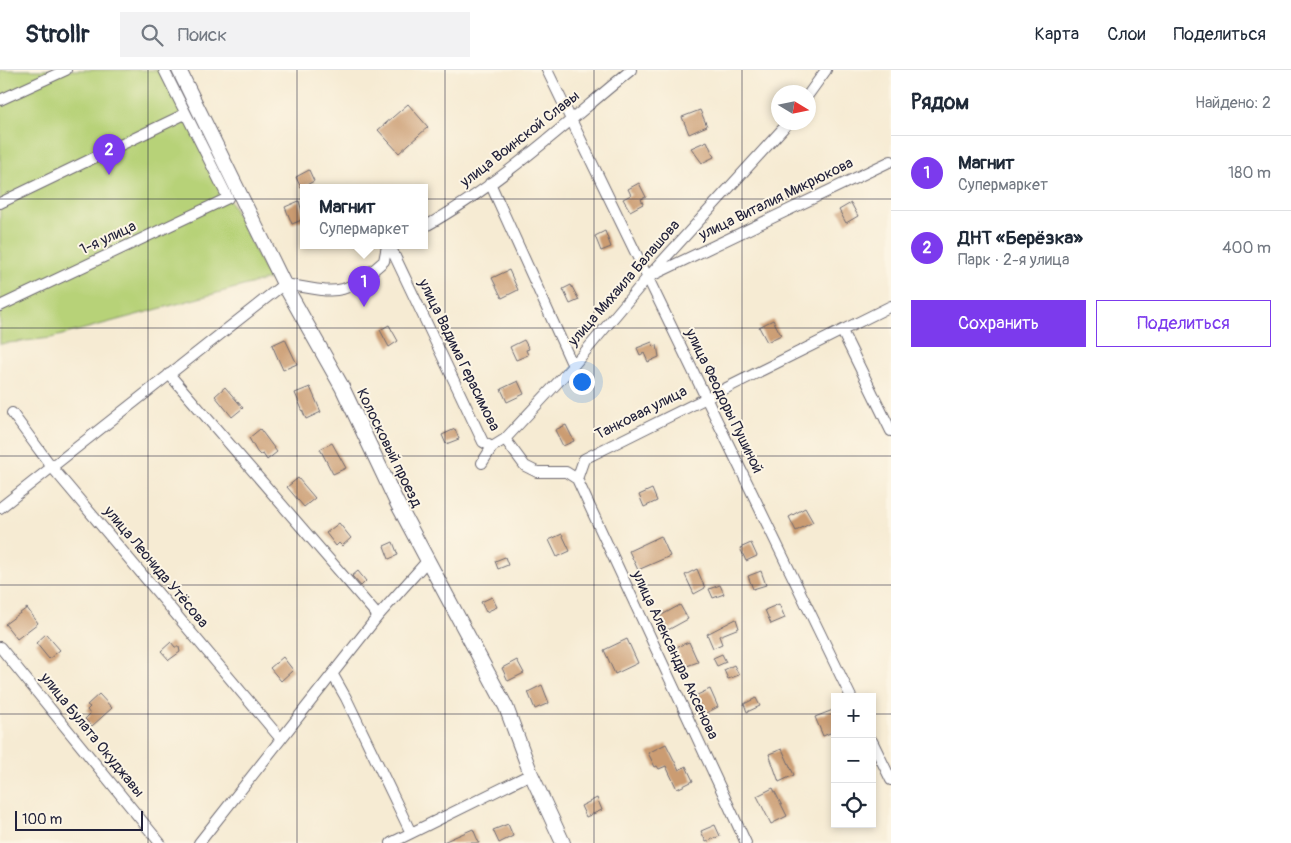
<!DOCTYPE html>
<html lang="ru">
<head>
<meta charset="utf-8">
<style>
  :root { --surface:#fff; --page:#f2f2f3; --text:#1f2937; --muted:#747a83; --line:#e0e1e3; --accent:#7c3aed }
  body { margin:0; font-family:Pangolin,sans-serif; background:var(--page); color:var(--text) }
  .controls { position:absolute; right:15px; bottom:15px; display:grid; overflow:hidden; border-radius:0px; box-shadow:0 2px 8px #0003 }
  .controls button { width:45px; height:45px; display:grid; place-items:center; padding:0; border:0; border-bottom:1px solid var(--line); background:var(--surface); color:var(--text); font:25px sans-serif }
  .compass { position:absolute; left:771px; top:15px; width:45px; height:45px; border-radius:50%; background:var(--surface); box-shadow:0 2px 8px #0003; rotate:100deg }
  .scale { position:absolute; left:15px; bottom:12px; width:128px; box-sizing:border-box; padding-left:5px; border:2px solid #22223b; border-top:0; font-size:14px; line-height:18px; white-space:nowrap; color:#22223b; -webkit-text-stroke:4px #fcf5e5; paint-order:stroke }
  .you { position:absolute; left:581px; top:311px; width:18px; height:18px; margin:-12px; border:4px solid #fff; border-radius:50%; background:#1a73e8; box-shadow:0 0 0 8px #1a73e833 }
  .badge { display:grid; place-items:center; width:32px; height:32px; border-radius:50%; background:var(--accent); color:#fff; font-size:16px; font-weight:700 }
  .pin { position:absolute; translate:-50% -41px; filter:drop-shadow(0 1px 2px #0008) }
  .pin::after { content:''; position:absolute; top:26px; width:18px; height:15px; background:inherit; clip-path:polygon(0 0,100% 0,50% 100%) }
  .popup { position:absolute; left:300px; top:114px; width:128px; height:65px; box-sizing:border-box; display:grid; place-content:center; border-radius:0px; background:var(--surface); filter:drop-shadow(0 1px 4px #0005); font-size:16px; white-space:nowrap; color:var(--muted) }
  .popup b { font-size:19px; color:var(--text) }
  .popup::after { content:''; position:absolute; left:50%; top:100%; margin-left:-10px; border:10px solid transparent; border-top-color:var(--surface) }
  .list { margin:0; padding:0; list-style:none }
  h2 { display:flex; justify-content:space-between; align-items:center; height:65px; margin:0; padding:0 20px; font-size:21px }
  h2 small { font-size:16px; font-weight:400; color:var(--muted) }
  .list li { display:grid; grid-template-columns:32px 1fr auto; gap:15px; align-items:center; box-sizing:border-box; height:75px; padding:0 20px; border-top:1px solid var(--line) }
  .list b { display:block; font-size:19px; white-space:nowrap }
  .list p { margin:0; font-size:16px; white-space:nowrap; color:var(--muted) }
  .list em { font-size:16px; font-style:normal; color:var(--muted) }
  .actions { display:flex; gap:10px; padding:15px 20px }
  .actions a { flex:1; padding:11px 0; border:1px solid var(--accent); border-radius:0px; text-align:center; font-size:18px; color:var(--accent) }
  .actions .main { background:var(--accent); color:#fff }
  .icon { flex:none; width:28px; height:28px; fill:none; stroke:currentColor; stroke-width:2; stroke-linecap:round; stroke-linejoin:round }
  .map { position:relative; flex:none; width:891px; height:773px; overflow:hidden }
  header { display:flex; align-items:center; gap:30px; box-sizing:border-box; height:70px; padding:0 25px; background:var(--surface); border-bottom:1px solid var(--line) }
  header strong { font-size:24px }
  nav { display:flex; gap:28px; margin-inline-start:auto; font-size:18px }
  .search { width:350px; height:45px; background:var(--page); display:flex; align-items:center; gap:12px; box-sizing:border-box; padding:0 18px; border-radius:0px; color:var(--muted); font-size:19px }
  main { display:flex }
  aside { flex:1; background:var(--surface) }
  .map>svg:first-child { display:block }
</style>
</head>
<body>
<header>
<strong>Strollr</strong>
<div class="search"><svg class="icon" aria-label="search" viewBox="0 0 24 24"><circle cx="10" cy="10" r="6"/><path d="M15 15l6 6"/></svg>Поиск</div>
<nav><a>Карта</a><a>Слои</a><a>Поделиться</a></nav>
</header>
<main>
<div class="map">
<svg width="891" height="773" viewBox="0 0 891 773">
  <rect width="100%" height="100%" fill="#fcf5e5"/>
  <filter id="ink" filterUnits="userSpaceOnUse"><feTurbulence type="fractalNoise" baseFrequency=".02" numOctaves="2"/><feDisplacementMap in="SourceGraphic" scale="10" xChannelSelector="R" yChannelSelector="G"/><feConvolveMatrix kernelMatrix="1 2 1 2 8 2 1 2 1" color-interpolation-filters="sRGB"/></filter>
  <filter id="wash" filterUnits="userSpaceOnUse"><feTurbulence type="fractalNoise" baseFrequency=".0096" numOctaves="4" result="noise"/><feDisplacementMap in="SourceGraphic" scale="20" xChannelSelector="R" yChannelSelector="G"/><feGaussianBlur stdDeviation="1.12" result="paint"/><feColorMatrix in="noise" values="0 0 0 0 0 0 0 0 0 0 0 0 0 0 0 0 0 1.4 0 .05"/><feComposite in="paint" operator="in"/></filter>
  <g filter="url(#wash)">
    <rect width="100%" height="100%" fill="#f6ebd3"/>
    <path fill="#b7d278" stroke="#6c7a5a" d="M0 0H165L269 209 51 268 0 274Z"/>
    <g id="blocks">
      <path fill="#cb9c72" d="M408 34 428 57 399 83 378 60Z
        M700 40 707 56 689 64 682 47Z
        M707 71 714 87 702 93 691 78Z
        M309 100 314 111 301 118 296 107Z
        M639 113 646 127 641 129 643 134 630 141 623 129 631 125 628 119Z
        M299 131 304 149 292 154 285 137Z
        M851 133 858 146 846 153 839 140Z
        M605 161 611 177 601 181 595 166Z
        M509 200 518 220 502 228 492 208Z
        M571 215 579 230 570 234 563 219Z
        M773 250 781 265 767 272 759 257Z
        M389 255 398 271 389 277 380 260Z
        M285 269 297 294 283 300 272 275Z
        M524 270 529 279 526 280 528 285 516 290 510 277Z
        M652 272 654 277 657 275 659 287 648 292 644 283 640 285 637 278Z
        M518 311 524 324 507 332 501 319Z
        M225 317 243 338 232 347 215 326Z
        M310 317 321 342 306 349 295 323Z
        M566 355 574 371 563 376 555 360Z
        M260 359 277 382 267 390 263 384 260 385 257 382 249 368Z
        M455 359 459 369 446 374 442 365Z
        M332 373 346 398 333 404 320 379Z
        M298 408 315 428 304 437 287 417Z
        M652 419 657 431 644 437 639 425Z
        M805 438 813 452 796 461 789 447Z
        M339 453 351 468 342 476 339 473 336 476 326 463Z
        M562 464 570 481 557 487 549 470Z
        M661 466 670 486 638 500 629 481Z
        M393 472 398 485 389 489 384 476Z
        M751 473 757 486 746 491 740 478Z
        M505 487 508 495 498 499 495 491Z
        M697 499 705 518 694 524 685 505Z
        M358 501 366 511 361 516 352 506Z
        M761 501 766 515 753 519 748 506Z
        M720 515 724 524 713 528 709 519Z
        M492 527 497 537 486 542 481 532Z
        M779 534 785 548 771 554 765 540Z
        M680 535 688 549 668 560 660 546Z
        M27 538 38 553 17 569 5 554Z
        M736 549 739 558 719 566 722 574 713 578 707 564Z
        M46 564 60 580 49 589 36 573Z
        M627 569 638 593 615 604 604 580Z
        M171 572 175 577H179L180 582 169 590 161 581Z
        M689 572 698 592 684 597 676 577Z
        M722 584 726 592 717 596 713 588Z
        M283 587 293 600 281 611 270 598Z
        M517 590 524 603 508 611 502 598Z
        M734 595 739 605 728 609 724 600Z
        M542 615 549 633 535 639 528 622Z
        M710 619 718 637 704 644 695 626Z
        M99 624 112 638 92 656 85 649 90 644 87 640 90 637 87 635Z
        M756 628 760 636 747 642 744 634Z
        M833 640 835 661 823 666 815 647Z
        M666 674 679 700 686 696 693 711 677 719 666 696 659 699 657 696 655 697 648 683Z
        M782 679 794 705 779 712 769 684Z
        M773 718 787 746 771 754 757 726Z
        M597 728 602 740 586 747 581 736Z
        M508 754 513 766 499 773 493 760Z
        M715 755 720 766 706 772 701 761Z
        M473 759 479 773H441Z"/>
    </g>
  </g>
  <g filter="url(#ink)">
    <use href="#blocks" fill-opacity="0" stroke="#6c6870" stroke-width="1"/>
    <g fill="none" stroke-linecap="round" stroke-linejoin="round">
      <g stroke="#6c6870" stroke-width="12">
        <path id="street" d="M547 0 851 627
          M808 25 826 0
          M0 30 66 0
          M490 113 573 296
          M0 133 185 44
          M424 157C498 116 565 54 631 0
          M390 176 483 372 492 377
          M653 205 891 91
          M0 236 228 128 164 0
          M842 261 891 361
          M169 304 378 546
          M12 343 51 396 280 668
          M505 369 525 396 537 402H566L577 409 584 389 891 236
          M482 393 492 377 505 369 573 296 647 208 789 52
          M577 409 746 773
          M0 438 284 214C337 222 340 230 384 191L387 176
          M0 577 160 773
          M333 605 346 628 411 763
          M872 671 891 710
          M199 773 378 546 428 490
          M391 773 531 704"/>
      </g>
      <g stroke="#6c6870" stroke-width="16">
        <path id="secondary" d="M179 0 284 214 342 317 396 431 506 637 531 704 563 773"/>
      </g>
      <use href="#street" stroke="#fff" stroke-width="10"/>
      <use href="#secondary" stroke="#fff" stroke-width="14"/>
    </g>
  </g>
  <path fill="none" stroke="#22223b" stroke-width="1" stroke-opacity="0.55" d="M148 0V773M297 0V773M445 0V773M594 0V773M742 0V773M0 129H891M0 258H891M0 386H891M0 515H891M0 644H835M872 644H891"/>
  <g text-anchor="middle" dominant-baseline="central" stroke-width="4" stroke-linejoin="round" paint-order="stroke">
    <g font-size="15" fill="#22223b" stroke="#fcf5e5">
      <text transform="translate(520 69) rotate(-38)">улица Воинской Славы</text>
      <text transform="translate(776 129) rotate(-26)">улица Виталия Микрюкова</text>
      <text transform="translate(108 168) rotate(-25)">1-я улица</text>
      <text transform="translate(624 213) rotate(-49)">улица Михаила Балашова</text>
      <text transform="translate(459 285) rotate(64)">улица Вадима Герасимова</text>
      <text transform="translate(724 331) rotate(64)">улица Феодоры Пушиной</text>
      <text transform="translate(641 343) rotate(-27)">Танковая улица</text>
      <text transform="translate(389 378) rotate(64)">Колосковый проезд</text>
      <text transform="translate(156 497) rotate(50)">улица Леонида Утёсова</text>
      <text transform="translate(675 585) rotate(65)">улица Александра Аксенова</text>
      <text transform="translate(92 665) rotate(51)">улица Булата Окуджавы</text>
    </g>
  </g>
</svg>
<div class="controls">
<button>+</button>
<button>−</button>
<button><svg class="icon" aria-label="locate" viewBox="0 0 24 24"><circle cx="12" cy="12" r="6"/><path d="M12 2v4M12 18v4M2 12h4M18 12h4"/></svg></button>
</div>
<svg class="compass" viewBox="-18 -18 36 36"><path d="M0-13l5 13h-10z" fill="#e53935"/><path d="M0 13l5-13h-10z" fill="#747a83"/></svg>
<div class="scale">100 m</div>
<div class="you"></div>
<div class="pin badge" style="left:364px;top:237px">1</div>
<div class="popup"><b>Магнит</b>Супермаркет</div>
<div class="pin badge" style="left:109px;top:105px">2</div>
</div>
<aside>
<h2>Рядом<small>Найдено: 2</small></h2>
<ul class="list">
<li><span class="badge">1</span><div><b>Магнит</b><p>Супермаркет</p></div><em>180 m</em></li>
<li><span class="badge">2</span><div><b>ДНТ «Берёзка»</b><p>Парк · 2-я улица</p></div><em>400 m</em></li>
</ul>
<div class="actions"><a class="main">Сохранить</a><a>Поделиться</a></div>
</aside>
</main>
</body>
</html>
